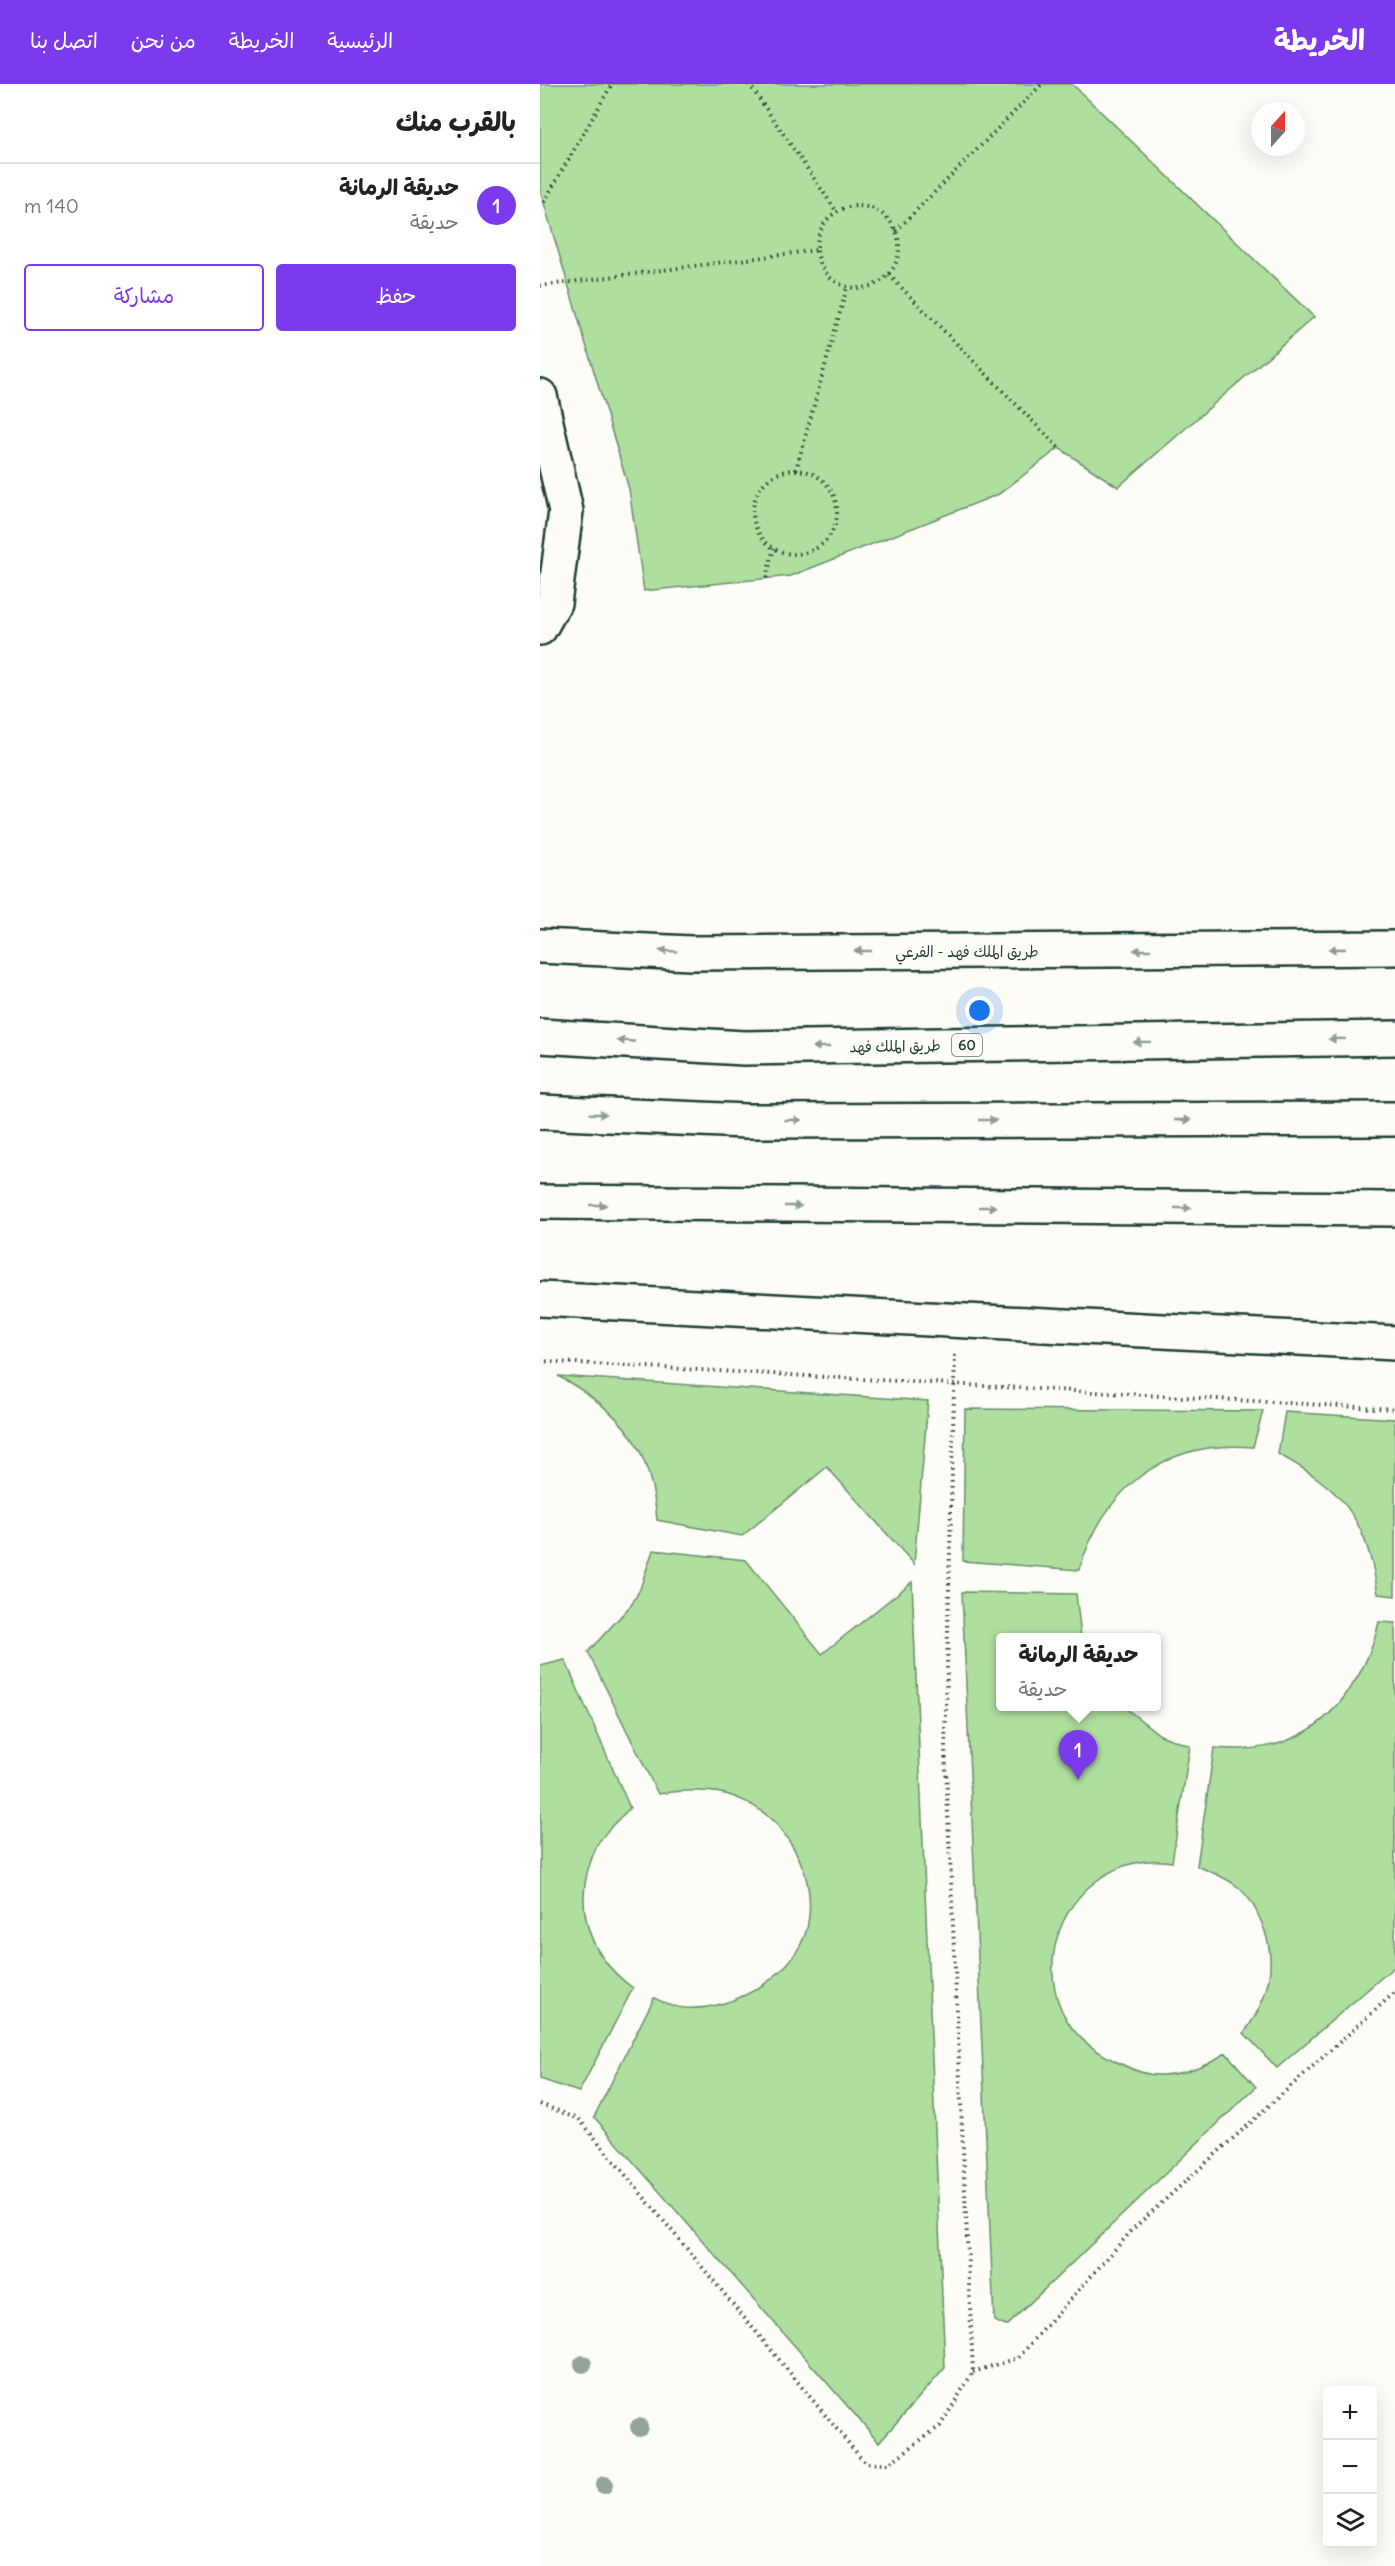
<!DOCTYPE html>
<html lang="ar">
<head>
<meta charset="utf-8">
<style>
  :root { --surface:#fff; --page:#f2f2f2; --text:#222; --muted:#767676; --line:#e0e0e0; --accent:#7c3aed }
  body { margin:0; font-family:Delius,"Playpen Sans Arabic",sans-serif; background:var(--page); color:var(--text); direction:rtl }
  .controls { position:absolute; right:18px; bottom:18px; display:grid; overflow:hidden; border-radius:6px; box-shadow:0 6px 24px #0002 }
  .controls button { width:54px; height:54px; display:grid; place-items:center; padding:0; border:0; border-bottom:2px solid var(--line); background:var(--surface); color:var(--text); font:30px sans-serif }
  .compass { position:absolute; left:711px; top:18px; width:54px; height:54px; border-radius:50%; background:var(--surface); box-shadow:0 6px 24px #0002; rotate:21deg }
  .you { position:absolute; left:440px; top:927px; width:21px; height:21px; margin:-15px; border:4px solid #fff; border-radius:50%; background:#1a73e8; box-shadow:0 0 0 9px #1a73e833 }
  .badge { display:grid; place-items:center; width:39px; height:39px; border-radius:50%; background:var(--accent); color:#fff; font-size:20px; font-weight:700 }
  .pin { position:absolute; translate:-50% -50px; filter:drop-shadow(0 2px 3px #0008) }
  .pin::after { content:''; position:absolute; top:32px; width:21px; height:18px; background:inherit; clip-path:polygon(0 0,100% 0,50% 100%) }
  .popup { position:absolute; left:456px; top:1549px; width:165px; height:78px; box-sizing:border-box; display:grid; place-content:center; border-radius:6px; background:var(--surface); filter:drop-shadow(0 2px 4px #0005); font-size:20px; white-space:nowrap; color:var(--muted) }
  .popup b { font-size:22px; color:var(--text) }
  .popup::after { content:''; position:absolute; left:50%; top:100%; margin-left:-12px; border:12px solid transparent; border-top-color:var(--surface) }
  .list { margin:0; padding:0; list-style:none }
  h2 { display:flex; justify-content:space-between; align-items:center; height:78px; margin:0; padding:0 24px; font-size:26px }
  h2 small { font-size:20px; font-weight:400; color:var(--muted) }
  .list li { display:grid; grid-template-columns:39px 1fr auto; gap:18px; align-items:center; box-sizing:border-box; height:84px; padding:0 24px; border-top:2px solid var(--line) }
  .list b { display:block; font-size:22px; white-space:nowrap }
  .list p { margin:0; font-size:20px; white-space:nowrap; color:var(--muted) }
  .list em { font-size:20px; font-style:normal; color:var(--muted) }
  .actions { display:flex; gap:12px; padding:18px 24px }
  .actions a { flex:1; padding:14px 0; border:2px solid var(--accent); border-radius:6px; text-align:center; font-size:21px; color:var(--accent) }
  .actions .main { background:var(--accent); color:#fff }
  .icon { flex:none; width:33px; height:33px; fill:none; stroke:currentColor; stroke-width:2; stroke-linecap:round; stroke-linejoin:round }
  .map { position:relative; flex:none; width:855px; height:2482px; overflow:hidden; direction:ltr }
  header { display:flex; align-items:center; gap:36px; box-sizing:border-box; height:84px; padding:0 30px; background:var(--accent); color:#fff }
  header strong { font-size:28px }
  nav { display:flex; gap:33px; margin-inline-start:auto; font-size:21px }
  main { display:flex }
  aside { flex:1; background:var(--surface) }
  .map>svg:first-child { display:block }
</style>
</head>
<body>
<header>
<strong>الخريطة</strong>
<nav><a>الرئيسية</a><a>الخريطة</a><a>من نحن</a><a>اتصل بنا</a></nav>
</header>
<main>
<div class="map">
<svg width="855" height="2482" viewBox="0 0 855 2482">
  <rect width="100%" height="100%" fill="#fdfcf7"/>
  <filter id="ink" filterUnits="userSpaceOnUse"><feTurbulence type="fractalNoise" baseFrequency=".0167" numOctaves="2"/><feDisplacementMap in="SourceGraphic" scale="12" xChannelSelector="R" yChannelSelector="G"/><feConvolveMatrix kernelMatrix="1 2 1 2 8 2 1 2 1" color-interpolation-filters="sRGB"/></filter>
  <g filter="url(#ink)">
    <path fill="#afdf9f" stroke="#678e6a" stroke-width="1.5" d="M0 0H532L774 233 578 403 519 364 459 410 251 492 104 507 89 405 0 106Z
      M18 1292 388 1317 374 1480 287 1383 202 1452 117 1436C111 1363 82 1327 18 1292Z
      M425 1325 723 1327 713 1363C624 1355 565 1404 539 1486L423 1477Z
      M745 1328 855 1335V1512L838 1510C826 1435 805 1406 738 1370Z
      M113 1466 206 1476 282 1570 372 1498 405 2284 339 2358 54 2033 114 1914C123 1918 133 1923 144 1924 195 1928 265 1887 269 1832 274 1783 242 1730 195 1713 171 1704 143 1706 118 1710L48 1568 92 1520 100 1505Z
      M422 1508 536 1510 541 1553 460 1554V1622L584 1623 620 1651 650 1662 632 1778C604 1774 577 1781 555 1798 511 1831 498 1898 532 1944 544 1960 561 1970 579 1979 591 1985 604 1991 618 1991 642 1992 666 1981 686 1969L716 2003 466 2242 454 2237Z
      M839 1538 855 1539V1882L737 1984 704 1949C729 1915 739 1877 721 1837 716 1825 709 1812 698 1803 686 1793 671 1788 657 1782L674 1664C700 1666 727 1666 751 1655 797 1637 829 1584 839 1538Z
      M25 1576 90 1724C79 1735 67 1745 59 1758 30 1813 44 1869 93 1904L39 2008 0 1995V1582Z"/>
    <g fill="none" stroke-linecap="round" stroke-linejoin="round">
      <g stroke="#1f3d34" stroke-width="38">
        <path id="minor" d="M0 312 26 427 14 519 0 544
          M0 1215 855 1259"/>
      </g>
      <g stroke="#1f3d34" stroke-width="38">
        <path id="major" d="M0 862 151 869 855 864
          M0 1118 855 1125"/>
      </g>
      <g stroke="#1f3d34" stroke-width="38">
        <path id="highway" d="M0 952 204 964 855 954
          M0 1028 206 1037 855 1035"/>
      </g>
      <path stroke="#1f3d34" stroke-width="4" stroke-dasharray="1.5 4.5" stroke-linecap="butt" d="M209 0 297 128
        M4 118 72 0
        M277 163a41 41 0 1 1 82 0a41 41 0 1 1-82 0Z
        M356 147 502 0
        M349 191 519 364
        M0 202 277 166
        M256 386 307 203
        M213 428a42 42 0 1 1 84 0a42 42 0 1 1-84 0Z
        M226 494 234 464
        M0 1277 855 1325
        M0 2020 39 2035 325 2379 348 2380 400 2342 433 2288 405 1663 415 1270
        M433 2288 478 2274 595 2143 855 1908"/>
      <use href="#minor" stroke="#fdfcf7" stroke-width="33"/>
      <use href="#major" stroke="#fdfcf7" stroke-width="33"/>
      <use href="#highway" stroke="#fdfcf7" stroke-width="33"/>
    </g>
    <g fill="#93a597">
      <circle cx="43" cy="2280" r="9"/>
      <circle cx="99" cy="2343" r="9"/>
      <circle cx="64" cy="2401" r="9"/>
    </g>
    <defs><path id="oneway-solid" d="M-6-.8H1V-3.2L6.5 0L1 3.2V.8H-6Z" transform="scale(1.5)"/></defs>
    <g fill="#8e9c96">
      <use href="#oneway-solid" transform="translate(797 865) rotate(180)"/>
      <use href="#oneway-solid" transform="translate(602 866) rotate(180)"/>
      <use href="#oneway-solid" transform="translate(128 867) rotate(-177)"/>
      <use href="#oneway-solid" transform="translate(323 867) rotate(180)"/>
      <use href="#oneway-solid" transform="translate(797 955) rotate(179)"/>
      <use href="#oneway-solid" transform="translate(86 957) rotate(-177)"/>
      <use href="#oneway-solid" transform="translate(602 958) rotate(179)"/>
      <use href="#oneway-solid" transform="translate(281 963) rotate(179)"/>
      <use href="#oneway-solid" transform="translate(58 1030) rotate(2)"/>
      <use href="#oneway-solid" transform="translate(253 1036)"/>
      <use href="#oneway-solid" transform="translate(448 1036)"/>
      <use href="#oneway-solid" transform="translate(643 1036)"/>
      <use href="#oneway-solid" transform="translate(58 1121)"/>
      <use href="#oneway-solid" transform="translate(253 1122)"/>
      <use href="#oneway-solid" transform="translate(448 1123)"/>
      <use href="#oneway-solid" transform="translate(643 1124)"/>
    </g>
  </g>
  <g text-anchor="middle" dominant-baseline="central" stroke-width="4.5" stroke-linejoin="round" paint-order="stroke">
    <rect fill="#fdfcf7" stroke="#62766e" stroke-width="1.5" x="412" y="950" width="30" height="22" rx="4.5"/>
    <g font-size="14" font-weight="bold" fill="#1f3d34">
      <text x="427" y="961">60</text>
    </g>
    <g font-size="15" fill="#1f3d34" stroke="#fdfcf7">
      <text x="427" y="867">طريق الملك فهد - الفرعي</text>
      <text transform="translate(355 962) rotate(-1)">طريق الملك فهد</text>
    </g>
  </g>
</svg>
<div class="controls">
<button>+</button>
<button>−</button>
<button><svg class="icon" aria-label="layers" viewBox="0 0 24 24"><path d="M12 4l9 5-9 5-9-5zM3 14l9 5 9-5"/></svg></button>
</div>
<svg class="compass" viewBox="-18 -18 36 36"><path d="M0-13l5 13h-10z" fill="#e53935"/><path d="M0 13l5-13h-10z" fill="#767676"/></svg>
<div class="you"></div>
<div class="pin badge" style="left:538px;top:1696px">1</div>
<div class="popup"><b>حديقة الرمانة</b>حديقة</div>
</div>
<aside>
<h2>بالقرب منك<small></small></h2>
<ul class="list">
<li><span class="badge">1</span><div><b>حديقة الرمانة</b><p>حديقة</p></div><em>140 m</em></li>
</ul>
<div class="actions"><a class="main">حفظ</a><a>مشاركة</a></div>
</aside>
</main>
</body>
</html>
